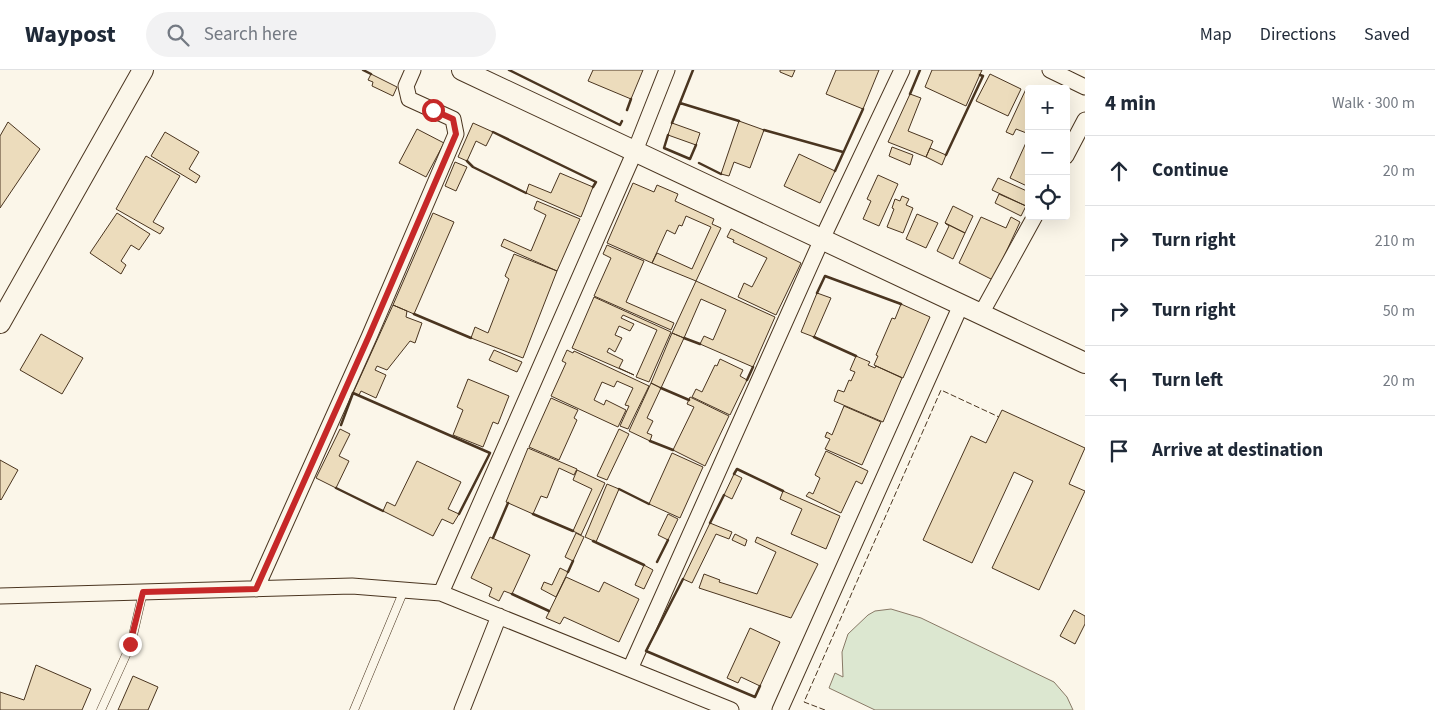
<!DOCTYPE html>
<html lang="en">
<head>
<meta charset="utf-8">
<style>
  :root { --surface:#fff; --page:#f2f2f3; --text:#1f2937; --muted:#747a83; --line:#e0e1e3 }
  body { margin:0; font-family:"Source Sans 3",sans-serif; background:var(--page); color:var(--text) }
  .controls { position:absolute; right:15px; top:15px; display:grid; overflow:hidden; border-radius:5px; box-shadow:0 5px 20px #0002 }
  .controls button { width:45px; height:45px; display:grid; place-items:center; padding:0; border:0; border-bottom:1px solid var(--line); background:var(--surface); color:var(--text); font:25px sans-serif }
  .stop { position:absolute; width:15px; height:15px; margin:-11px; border:4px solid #c62828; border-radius:50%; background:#fff }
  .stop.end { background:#c62828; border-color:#fff; box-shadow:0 1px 5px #0008 }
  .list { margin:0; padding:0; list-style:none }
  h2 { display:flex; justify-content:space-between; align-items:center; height:65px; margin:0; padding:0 20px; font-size:21px }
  h2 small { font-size:16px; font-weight:400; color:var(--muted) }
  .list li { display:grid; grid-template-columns:32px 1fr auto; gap:15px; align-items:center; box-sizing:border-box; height:70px; padding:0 20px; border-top:1px solid var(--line) }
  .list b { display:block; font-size:19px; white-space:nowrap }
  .list em { font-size:16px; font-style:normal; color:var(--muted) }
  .icon { flex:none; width:28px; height:28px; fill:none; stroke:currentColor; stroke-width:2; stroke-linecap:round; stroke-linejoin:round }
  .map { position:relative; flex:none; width:1085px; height:640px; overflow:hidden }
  header { display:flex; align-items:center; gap:30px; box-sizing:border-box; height:70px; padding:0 25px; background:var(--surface); border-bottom:1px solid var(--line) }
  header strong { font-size:24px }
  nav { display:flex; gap:28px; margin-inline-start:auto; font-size:18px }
  .search { width:350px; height:45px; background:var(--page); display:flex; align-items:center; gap:12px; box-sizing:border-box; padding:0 18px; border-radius:28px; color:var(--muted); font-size:19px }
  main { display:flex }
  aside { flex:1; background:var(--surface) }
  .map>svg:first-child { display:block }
</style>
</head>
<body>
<header>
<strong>Waypost</strong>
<div class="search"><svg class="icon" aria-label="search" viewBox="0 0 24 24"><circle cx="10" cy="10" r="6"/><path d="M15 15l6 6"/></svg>Search here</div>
<nav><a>Map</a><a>Directions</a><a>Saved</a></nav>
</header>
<main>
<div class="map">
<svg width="1085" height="640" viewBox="0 0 1085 640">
  <rect width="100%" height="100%" fill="#fbf6e9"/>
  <path fill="#dce7d0" stroke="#887966" d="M891 539 921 548 1054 612 1067 627 1073 640H875L829 618 835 603 843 607 842 582 848 564 868 545 875 541Z"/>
  <path fill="#ecdcbc" stroke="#4a3520" d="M593 0H643L631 29 588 11Z
    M780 0H795L792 7 780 2Z
    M836 0H879L863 39 826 24Z
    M932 0H982L966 36 925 17Z
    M371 4 397 17 393 26 372 16 373 12 368 10Z
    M990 4 1021 19 1008 46 976 31Z
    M1026 19 1029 21V64L1016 59 1013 65 1006 62Z
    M910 24 921 28 908 61 933 71 926 87 888 72Z
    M739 51 764 60 750 98 734 92 729 106 721 104Z
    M8 52 40 79 0 138V66Z
    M473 53 493 62 486 76 476 71 467 91 458 87Z
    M672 53 700 63 696 75 668 65Z
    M417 59 444 73 426 107 399 93Z
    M165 62 199 82 189 99 200 106 196 113 151 86Z
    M1029 66V117L1010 108Z
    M892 77 913 85 910 95 889 86Z
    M930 78 946 85 942 95 926 87Z
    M799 84 835 101 820 133 784 116Z
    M146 86 180 106 153 152 164 158 160 164 116 139Z
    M455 92 467 97 456 121 445 116Z
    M560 103 593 117 581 147 526 123 529 114 551 123Z
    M878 105 898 114 879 156 863 149 871 131 867 129Z
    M998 108 1029 122V129L1026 136 992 120Z
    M633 113 654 122 657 115 678 124 675 131 714 149 712 154 721 158 696 211 652 193 657 183 692 199 711 157 686 146 682 156 679 155 675 164 667 160 652 193 607 173Z
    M999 124 1026 136 1021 146 995 133Z
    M902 126 909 129 906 135 913 138 903 163 887 157 894 139 892 138 895 129 900 131Z
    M537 131 580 149 557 201 501 176 504 169 531 181 546 145 534 139Z
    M953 136 973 146 965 163 945 153Z
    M117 143 150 164 139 180 131 175 121 191 126 195 121 204 90 183Z
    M433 143 454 152 414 244 393 235Z
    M917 144 938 153 926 178 906 169Z
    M981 147 1006 158 1011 147 1020 152 993 210 959 193Z
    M945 153 965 163 953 189 937 181 949 156Z
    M731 159 801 193 776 245 738 227 744 213 752 217 767 188 733 172 734 170 727 167Z
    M607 175 644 191 626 232 674 253 671 260 594 226 611 188 603 184Z
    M514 184 557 201 523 288 471 268 475 257 488 263 509 209 505 206Z
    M696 211 775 247 753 297 700 274 704 266 713 270 726 240 701 229 684 268 672 263Z
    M817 223 831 228 814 267 801 262Z
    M594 227 671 262 649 312 636 307 657 260 623 245 621 248 634 254 630 261 619 256 615 265 622 268 615 282 609 278 607 282 623 290 619 298 634 305 572 278Z
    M901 234 930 247 903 308 874 295 878 286 876 285 892 248 895 249Z
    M393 235 407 241 406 247 422 253 415 273 410 271 387 300 377 296 375 300 386 305 376 328 361 321 359 325 353 323Z
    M672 263 684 268 661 318 651 313Z
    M41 264 83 288 62 324 20 300Z
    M494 280 522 292 517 302 489 290Z
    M567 280 573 283 574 281 649 316 628 359 620 356 629 336 625 335 633 318 617 311 614 317 602 312 594 330 604 335 606 330 626 340 618 357 551 326 566 293 562 291Z
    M856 286 870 292 868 295 875 298 876 296 902 308 883 352 834 331 838 320 844 322 849 310 851 311 855 302 850 300Z
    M720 289 743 300 740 306 747 310 730 345 692 327 696 319 702 322 715 295 717 296Z
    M468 309 509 326 498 354 493 352 483 377 453 365 463 340 457 337Z
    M651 313 661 318 647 348 653 351 647 363 652 365 650 371 629 361Z
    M690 327 729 346 705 396 673 380 694 337 687 334Z
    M551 328 578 340 574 348 577 350 559 390 529 377Z
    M844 336 881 352 862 395 825 379 830 369 825 367 827 362 832 365Z
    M1002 340 1085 378 1069 414 1085 421 1039 520 992 498 1033 411 1014 402 972 493 923 470 971 366 986 373Z
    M340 359 350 364 339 386 349 391 336 418 316 408Z
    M619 359 629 364 607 410 597 406Z
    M528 378 577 399 574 405 559 398 547 428 541 426 533 444 506 432Z
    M826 381 868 401 862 414 856 411 841 443 806 426 809 422 813 424 820 408 815 405Z
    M672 383 703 397 680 448 649 434Z
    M0 390 18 400 1 430 0 429Z
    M417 391 461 412 448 439 459 444 453 454 442 449 433 466 383 441 387 432 395 436Z
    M577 400 605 413 581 465 573 461 592 419 573 410Z
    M734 404 742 408 732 429 724 425Z
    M607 414 619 419 596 472 585 467Z
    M783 421 840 446 826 479 791 464 802 439 780 429Z
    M668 444 678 449 668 470 658 465Z
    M710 453 732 462 729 469 716 464 692 513 683 509Z
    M576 463 584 467 573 491 565 487Z
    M735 464 747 470 745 476 732 470Z
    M490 467 530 485 512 524 504 521 499 531 489 526 492 518 471 508Z
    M757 467 818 494 791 548 699 518 704 504 720 510 719 512 757 524 776 482 755 472Z
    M644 495 653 500 644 519 635 515Z
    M560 498 568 502 556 527 541 519 544 512 552 515Z
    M566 507 599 522 604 512 639 529 619 572 564 547 560 554 546 548Z
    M1074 540 1085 546V554L1075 574 1060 566Z
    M750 558 780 572 760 616 741 607 738 613 727 608Z
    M36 595 91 619 82 640H0V622L24 630Z
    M133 606 158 617 148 640H118Z"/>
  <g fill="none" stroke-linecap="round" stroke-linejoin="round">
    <g stroke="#4a3520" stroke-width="9">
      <path id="lane" d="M101 640 131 574 143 522
        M354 640 404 520"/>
    </g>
    <g stroke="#4a3520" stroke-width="17">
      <path id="street" d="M1050 0 1085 17
        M1066 86 1085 50
        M981 244 1035 146
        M256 519 369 267 456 64 453 49 409 29 406 16 413 0
        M441 523 635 81 667 0
        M0 526 352 516 441 523 731 640
        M630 599 822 169 902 0
        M462 640 499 546
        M780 640 961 235"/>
    </g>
    <g stroke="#4a3520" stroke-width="22">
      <path id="secondary" d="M462 0 1085 293
        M0 253 143 0"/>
    </g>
    <use href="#lane" stroke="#fbf6e9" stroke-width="8"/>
    <use href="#street" stroke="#fbf6e9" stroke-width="15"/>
    <use href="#secondary" stroke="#fbf6e9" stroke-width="20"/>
    <path stroke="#4a3520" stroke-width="1" stroke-dasharray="6 2.5" stroke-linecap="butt" d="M825 640 804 632 941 320 999 347"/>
    <path stroke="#4a3520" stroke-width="2.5" d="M363 0 371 4
      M509 0 620 55 622 51
      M910 24 920 0
      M680 33 739 51
      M627 40 631 29
      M672 53 693 0
      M764 60 843 82
      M493 62 596 112 593 117
      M668 65 664 78 690 89 696 75
      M946 85 983 6 980 5
      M467 91 473 97 526 123
      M699 93 721 104
      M835 101 863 39
      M817 223 825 206 901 234
      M414 244 471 268
      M814 267 856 286
      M684 268 700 274
      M747 310 753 297
      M661 318 689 330
      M341 355 353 323 490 383 459 444
      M650 371 673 380
      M734 404 737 399 783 421
      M336 418 383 441
      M619 419 649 434
      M533 444 573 461
      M710 453 724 425
      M493 468 508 433
      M593 471 644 495
      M657 492 668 470
      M568 502 573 491
      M683 509 646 581 755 627 760 616
      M512 524 549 541"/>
  </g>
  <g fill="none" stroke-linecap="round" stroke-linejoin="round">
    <path stroke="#c62828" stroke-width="6" d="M130 574 143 522 256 519 369 266 456 64 453 49 433 40"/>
  </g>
</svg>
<div class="controls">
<button>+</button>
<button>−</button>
<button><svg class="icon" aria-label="locate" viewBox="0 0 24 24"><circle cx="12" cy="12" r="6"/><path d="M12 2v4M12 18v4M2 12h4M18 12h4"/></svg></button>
</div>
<div class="stop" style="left:433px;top:40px"></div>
<div class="stop end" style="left:130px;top:574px"></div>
</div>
<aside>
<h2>4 min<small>Walk · 300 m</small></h2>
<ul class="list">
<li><svg class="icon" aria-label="ahead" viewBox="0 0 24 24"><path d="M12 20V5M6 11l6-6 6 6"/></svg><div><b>Continue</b></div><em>20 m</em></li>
<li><svg class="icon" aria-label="right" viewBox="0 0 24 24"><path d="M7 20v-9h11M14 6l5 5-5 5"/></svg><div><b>Turn right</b></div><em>210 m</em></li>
<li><svg class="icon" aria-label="right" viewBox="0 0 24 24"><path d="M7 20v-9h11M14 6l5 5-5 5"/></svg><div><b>Turn right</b></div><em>50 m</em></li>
<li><svg class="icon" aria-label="left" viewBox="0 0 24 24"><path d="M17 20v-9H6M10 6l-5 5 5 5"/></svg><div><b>Turn left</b></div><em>20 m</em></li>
<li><svg class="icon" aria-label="arrive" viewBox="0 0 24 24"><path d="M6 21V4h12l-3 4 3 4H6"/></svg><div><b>Arrive at destination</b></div></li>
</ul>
</aside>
</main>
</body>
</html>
